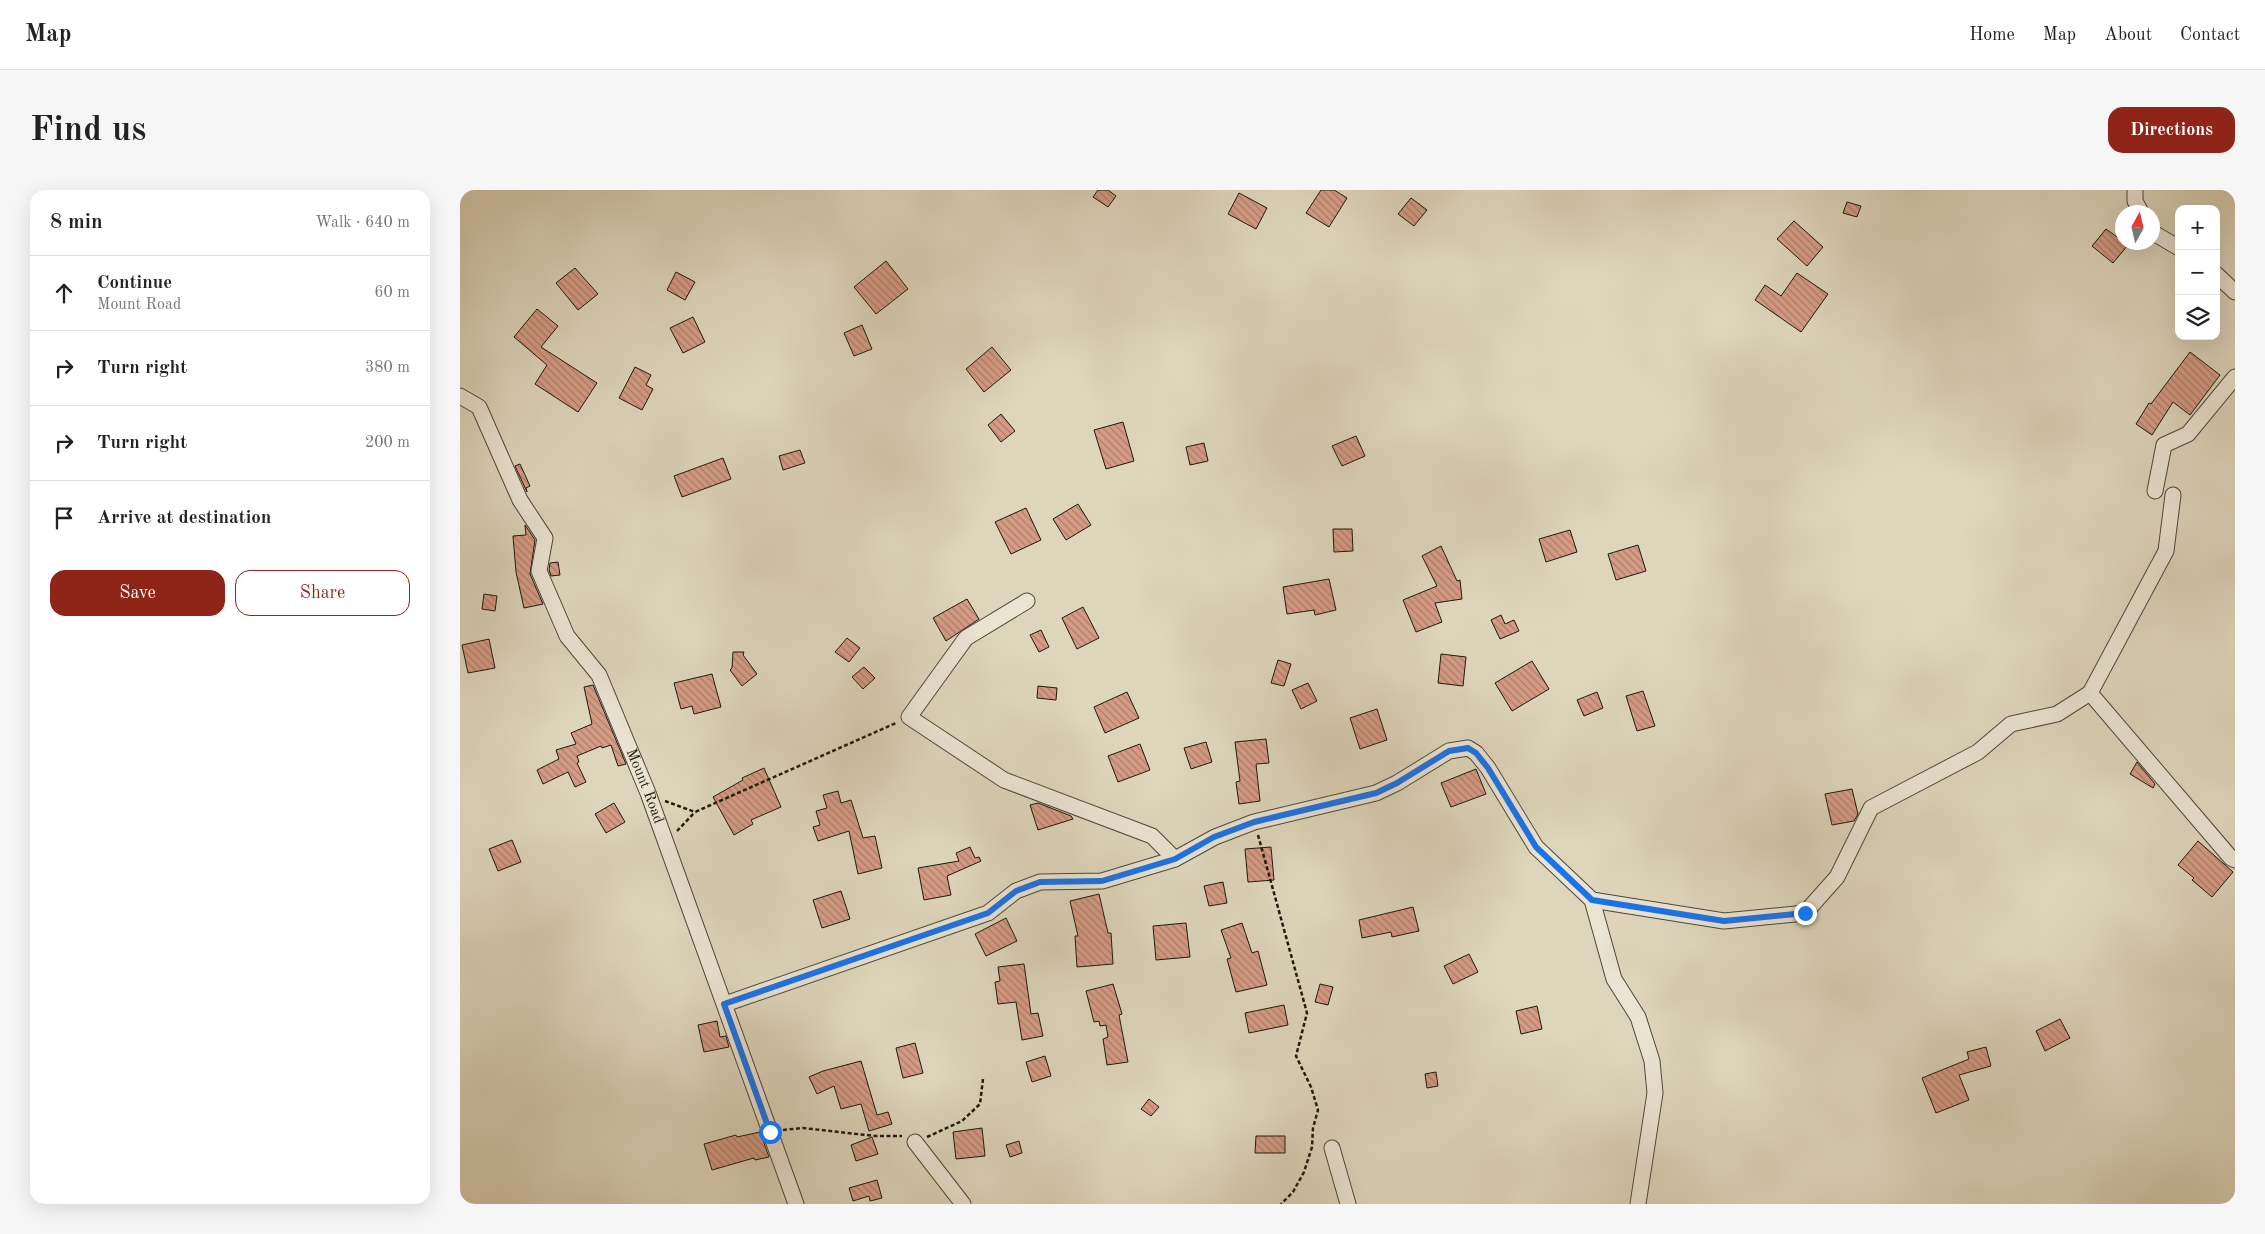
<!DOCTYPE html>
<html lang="en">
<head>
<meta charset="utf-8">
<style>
  :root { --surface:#fff; --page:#f6f6f6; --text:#222; --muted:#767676; --line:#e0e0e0; --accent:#8f2418 }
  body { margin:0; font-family:"Old Standard TT",serif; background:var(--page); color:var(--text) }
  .controls { position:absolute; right:15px; top:15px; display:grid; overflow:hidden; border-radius:10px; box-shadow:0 5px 20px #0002 }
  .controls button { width:45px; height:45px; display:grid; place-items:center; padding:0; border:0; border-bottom:1px solid var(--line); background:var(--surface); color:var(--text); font:25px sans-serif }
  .compass { position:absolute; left:1655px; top:15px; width:45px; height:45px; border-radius:50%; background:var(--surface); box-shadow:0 5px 20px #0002; rotate:8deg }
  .stop { position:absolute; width:15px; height:15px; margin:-11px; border:4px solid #1a73e8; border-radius:50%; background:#fff }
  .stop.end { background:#1a73e8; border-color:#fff; box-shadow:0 1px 5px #0008 }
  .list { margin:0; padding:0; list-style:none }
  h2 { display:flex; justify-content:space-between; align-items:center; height:65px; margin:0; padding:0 20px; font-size:21px }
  h2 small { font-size:16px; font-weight:400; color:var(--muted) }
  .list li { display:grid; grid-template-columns:32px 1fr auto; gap:15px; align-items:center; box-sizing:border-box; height:75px; padding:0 20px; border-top:1px solid var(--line) }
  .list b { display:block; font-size:19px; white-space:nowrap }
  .list p { margin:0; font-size:16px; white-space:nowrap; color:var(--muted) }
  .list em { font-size:16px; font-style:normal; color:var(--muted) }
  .actions { display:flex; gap:10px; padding:15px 20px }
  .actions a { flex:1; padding:11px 0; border:1px solid var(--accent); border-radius:15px; text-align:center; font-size:18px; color:var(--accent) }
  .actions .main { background:var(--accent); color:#fff }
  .icon { flex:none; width:28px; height:28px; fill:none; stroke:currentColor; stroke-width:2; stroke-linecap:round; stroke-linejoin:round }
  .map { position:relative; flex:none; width:1775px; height:1014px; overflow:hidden; border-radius:15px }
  header { display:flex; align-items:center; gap:30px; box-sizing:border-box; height:70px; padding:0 25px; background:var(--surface); border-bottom:1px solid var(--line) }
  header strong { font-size:24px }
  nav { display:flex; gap:28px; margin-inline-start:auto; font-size:18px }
  .intro { display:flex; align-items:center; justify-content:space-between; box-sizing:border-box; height:120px; padding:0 30px }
  h1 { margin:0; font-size:35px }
  .button { padding:12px 22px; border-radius:15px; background:var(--accent); color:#fff; font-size:18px; font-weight:700 }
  main { display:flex; gap:30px; padding:0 30px }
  aside { flex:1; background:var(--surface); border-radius:15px; box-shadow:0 5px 20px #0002 }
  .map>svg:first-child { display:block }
</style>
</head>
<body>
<header>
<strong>Map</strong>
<nav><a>Home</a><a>Map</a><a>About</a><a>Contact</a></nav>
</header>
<div class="intro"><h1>Find us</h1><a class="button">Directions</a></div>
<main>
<aside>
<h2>8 min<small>Walk · 640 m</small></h2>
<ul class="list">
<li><svg class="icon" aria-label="ahead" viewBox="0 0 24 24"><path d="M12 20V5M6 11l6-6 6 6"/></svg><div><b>Continue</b><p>Mount Road</p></div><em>60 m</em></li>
<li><svg class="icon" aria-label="right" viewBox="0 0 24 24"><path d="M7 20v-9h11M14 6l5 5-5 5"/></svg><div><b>Turn right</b></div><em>380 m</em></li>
<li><svg class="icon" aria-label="right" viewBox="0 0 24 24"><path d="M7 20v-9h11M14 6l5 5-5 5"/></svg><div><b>Turn right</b></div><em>200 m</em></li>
<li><svg class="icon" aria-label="arrive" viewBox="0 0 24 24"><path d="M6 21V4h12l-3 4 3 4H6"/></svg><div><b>Arrive at destination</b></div></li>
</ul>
<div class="actions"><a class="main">Save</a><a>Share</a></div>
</aside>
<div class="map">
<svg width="1775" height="1014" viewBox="0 0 1775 1014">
  <defs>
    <pattern id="building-back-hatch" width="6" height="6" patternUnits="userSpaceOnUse" patternTransform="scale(1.25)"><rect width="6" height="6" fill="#d69c86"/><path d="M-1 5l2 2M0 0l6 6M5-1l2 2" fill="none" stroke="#ad7e6c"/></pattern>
  </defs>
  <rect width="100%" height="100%" fill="#ded6bc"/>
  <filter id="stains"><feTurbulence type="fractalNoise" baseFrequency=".004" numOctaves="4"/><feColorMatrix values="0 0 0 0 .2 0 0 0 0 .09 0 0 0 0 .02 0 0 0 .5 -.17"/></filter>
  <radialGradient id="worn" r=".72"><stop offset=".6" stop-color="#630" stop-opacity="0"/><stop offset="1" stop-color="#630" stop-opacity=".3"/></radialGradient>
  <path fill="url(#building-back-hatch)" stroke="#1e170d" d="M638 0H648L656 6 648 17 633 7Z
    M861 0H874L887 8 869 37 846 23Z
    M779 3 807 18 796 39 768 24Z
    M951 8 967 20 954 36 938 24Z
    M1387 12 1401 16 1397 27 1383 23Z
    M1334 31 1363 57 1347 76 1317 49Z
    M1646 39 1668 55 1653 73 1632 56Z
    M426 71 448 99 416 124 394 97Z
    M115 78 138 104 118 120 96 93Z
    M216 82 235 92 225 110 207 100Z
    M1337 83 1368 104 1341 142 1295 110 1305 95 1321 106Z
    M77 119 98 136 81 157 137 193 118 222 75 194 87 175 54 147Z
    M233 127 245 152 223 163 210 138Z
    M402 135 412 159 394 166 384 143Z
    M532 157 551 180 524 202 506 179Z
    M1730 162 1760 185 1730 225 1713 212 1692 245 1676 234 1689 213 1691 214Z
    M175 177 191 185 186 195 193 199 182 220 159 208Z
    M541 224 555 241 541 252 528 235Z
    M663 232 674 271 646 279 634 240Z
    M896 246 905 266 882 276 872 256Z
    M744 253 748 271 730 275 726 257Z
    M340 260 345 273 323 280 319 266Z
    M263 268 271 289 222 307 214 286Z
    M60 274 70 296 66 298 67 302 55 276Z
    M618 314 631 335 606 350 593 329Z
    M566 318 581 350 551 364 535 332Z
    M65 335 75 350 70 384 83 414 64 418 56 382 53 346 66 345Z
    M873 339H892L893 361 874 362Z
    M1110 340 1117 362 1086 372 1079 349Z
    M1178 355 1186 381 1156 390 1148 364Z
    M981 356 997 391 1000 390 1002 409 975 413 982 432 956 442 943 410 977 396 962 366Z
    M98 372 100 385 91 386 89 380 90 373Z
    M869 389 876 420 855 425 854 420 827 424 823 397Z
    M24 404 37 406 35 421 22 419Z
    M507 409 519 429 486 451 473 428Z
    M623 417 639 448 617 459 602 428Z
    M1041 425 1045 434 1054 430 1059 441 1040 449 1031 430Z
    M581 440 589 457 579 462 570 445Z
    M387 448 400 458 389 472 375 462Z
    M29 449 35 478 8 483 2 455Z
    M273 462H284L283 465 297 484 282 496 270 480 272 478Z
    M981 464 1006 467 1003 496 978 493Z
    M818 470 831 474 824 496 811 493Z
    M1072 471 1089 499 1052 521 1035 493Z
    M404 477 415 488 403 499 392 487Z
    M252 484 261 517 234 524 232 516 221 519 214 493Z
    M848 493 857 511 841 519 832 500Z
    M133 495 166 574 158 576 151 555 142 558 141 556 117 566 119 572 117 573 126 592 115 597 108 582 83 594 77 580 99 569 96 560 116 554 111 543 132 534 124 497Z
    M578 496 597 498 596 510 577 508Z
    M1183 501 1195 536 1177 541 1166 506Z
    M667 502 679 528 645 543 634 517Z
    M1137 502 1143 518 1124 526 1117 510Z
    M917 519 927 550 900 559 890 528Z
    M806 549 809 573 796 574 800 611 779 614 776 592 780 591 775 552Z
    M746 552 752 572 731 579 724 558Z
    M680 554 690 580 658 592 648 566Z
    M1677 572 1695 594 1693 598 1670 584Z
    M304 578 321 617 291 630 293 634 274 645 253 607 283 590 282 588Z
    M1016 579 1026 604 991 617 981 593Z
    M1392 599 1398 624 1394 631 1372 635 1365 604Z
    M378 601 381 613 391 610 403 648 415 646 422 678 398 684 389 641 358 651 353 637 360 635 356 621 367 618 363 605Z
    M154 613 165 632 146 643 135 624Z
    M578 613 611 626 613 629 578 640 570 615Z
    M52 650 61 672 38 681 29 659Z
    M1738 651 1773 682 1752 707 1732 690 1734 688 1718 675Z
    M510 657 515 668 519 667 521 671 487 686 491 705 464 710 458 678 499 671 496 663Z
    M811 657 814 690 788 692 785 659Z
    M763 692 767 713 749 716 744 696Z
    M381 701 390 729 362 738 353 710Z
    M639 704 648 743H651L653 774 617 777 615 746H618L610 711Z
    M953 717 959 741 932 747 931 742 902 748 899 730Z
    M546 728 557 751 526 766 515 744Z
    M726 733 730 767 696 770 693 736Z
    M782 733 792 763 798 761 807 795 776 802 767 769 771 768 761 740Z
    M1009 764 1018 782 993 794 984 776Z
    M564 774 571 824 578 823 583 846 562 850 556 812 538 814 535 792 540 791 538 777Z
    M653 794 662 824 659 825 668 872 647 875 643 849 648 847 646 835 640 836 639 831 634 832 626 801Z
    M860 794 873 797 868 815 855 812Z
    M824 815 828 835 789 843 785 823Z
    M1077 816 1082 839 1061 844 1056 821Z
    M1600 829 1610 848 1585 861 1576 841Z
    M257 831 260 847 266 846 269 857 244 862 238 835Z
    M455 853 463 883 443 888 436 858Z
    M1526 857 1531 876 1499 885 1509 910 1476 923 1462 888 1509 869 1507 862Z
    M585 866 591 886 572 892 566 872Z
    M401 871 417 925 428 922 432 934 409 941 401 914 381 919 374 896 357 904 349 887 363 881Z
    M976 882 978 896 967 898 965 884Z
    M689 909 699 917 691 926 681 919Z
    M522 938 525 966 496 969 493 942Z
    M300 942 309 967 295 970 294 968 252 980 244 954 276 945 277 947Z
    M796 946H825V963H795Z
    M412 947 418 964 396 971 391 955Z
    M559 951 562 963 550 967 546 955Z
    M417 990 422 1008 410 1011 409 1006 393 1011 389 998Z"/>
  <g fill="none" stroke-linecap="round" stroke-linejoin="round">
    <g stroke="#4e4739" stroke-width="17">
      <g id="minor">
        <path d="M1675 0V11L1681 22"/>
        <path d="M1692 42 1719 58"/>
        <path d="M1756 84 1775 102"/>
        <path id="s1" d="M0 206 19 217 60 310 85 348 79 381 107 446 139 485 188 603 336 1014"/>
        <path d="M1695 301 1704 255 1728 244 1775 187"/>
        <path d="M567 411 506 448 449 527 544 590 692 646 715 669"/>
        <path d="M1630 503 1771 668 1775 670"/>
        <path d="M1132 710 1264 731 1345 723 1377 687 1411 618 1518 562 1551 534 1597 524 1630 503 1706 361 1713 305"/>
        <path d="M265 814 528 723 556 701 580 692 642 691 715 669 755 647 794 632 916 603 937 593 989 561 1008 558 1016 563 1028 578 1076 657 1132 710 1154 789 1178 827 1192 871 1195 903 1178 1014"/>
        <path d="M455 952 503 1014"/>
        <path d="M872 958 888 1014"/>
      </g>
    </g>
    <path stroke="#1e170d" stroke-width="2.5" stroke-dasharray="4 2.5" stroke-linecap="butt" d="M205 611 235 622 436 533
      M217 641 235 622
      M798 645 847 823 836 866 851 897 858 920 853 938 852 957 844 982 833 1002 821 1014
      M323 940 343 938 415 946H442
      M467 947 502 931 520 914 523 889"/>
    <use href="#minor" stroke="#eae4d3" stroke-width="15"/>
  </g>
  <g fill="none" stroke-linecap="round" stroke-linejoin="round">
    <path stroke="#1a73e8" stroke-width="6" d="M310 942 264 814 528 723 556 701 580 692 642 691 715 669 754 647 794 632 916 603 937 593 989 561 1008 558 1016 563 1028 578 1076 657 1132 710 1264 731 1345 723"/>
  </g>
  <g text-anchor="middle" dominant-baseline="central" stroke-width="4" stroke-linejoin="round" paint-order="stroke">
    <g font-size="15" fill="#1e170d" stroke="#eae4d3">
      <text stroke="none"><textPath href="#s1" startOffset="444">Mount Road</textPath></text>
    </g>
  </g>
  <rect width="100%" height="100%" filter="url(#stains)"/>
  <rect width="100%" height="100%" fill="url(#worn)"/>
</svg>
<div class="controls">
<button>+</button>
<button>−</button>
<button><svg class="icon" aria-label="layers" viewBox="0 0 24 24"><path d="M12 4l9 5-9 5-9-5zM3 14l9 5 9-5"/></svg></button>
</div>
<svg class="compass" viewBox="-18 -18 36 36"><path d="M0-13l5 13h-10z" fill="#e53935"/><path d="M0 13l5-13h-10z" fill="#767676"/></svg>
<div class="stop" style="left:310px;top:942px"></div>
<div class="stop end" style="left:1345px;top:723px"></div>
</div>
</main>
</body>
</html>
